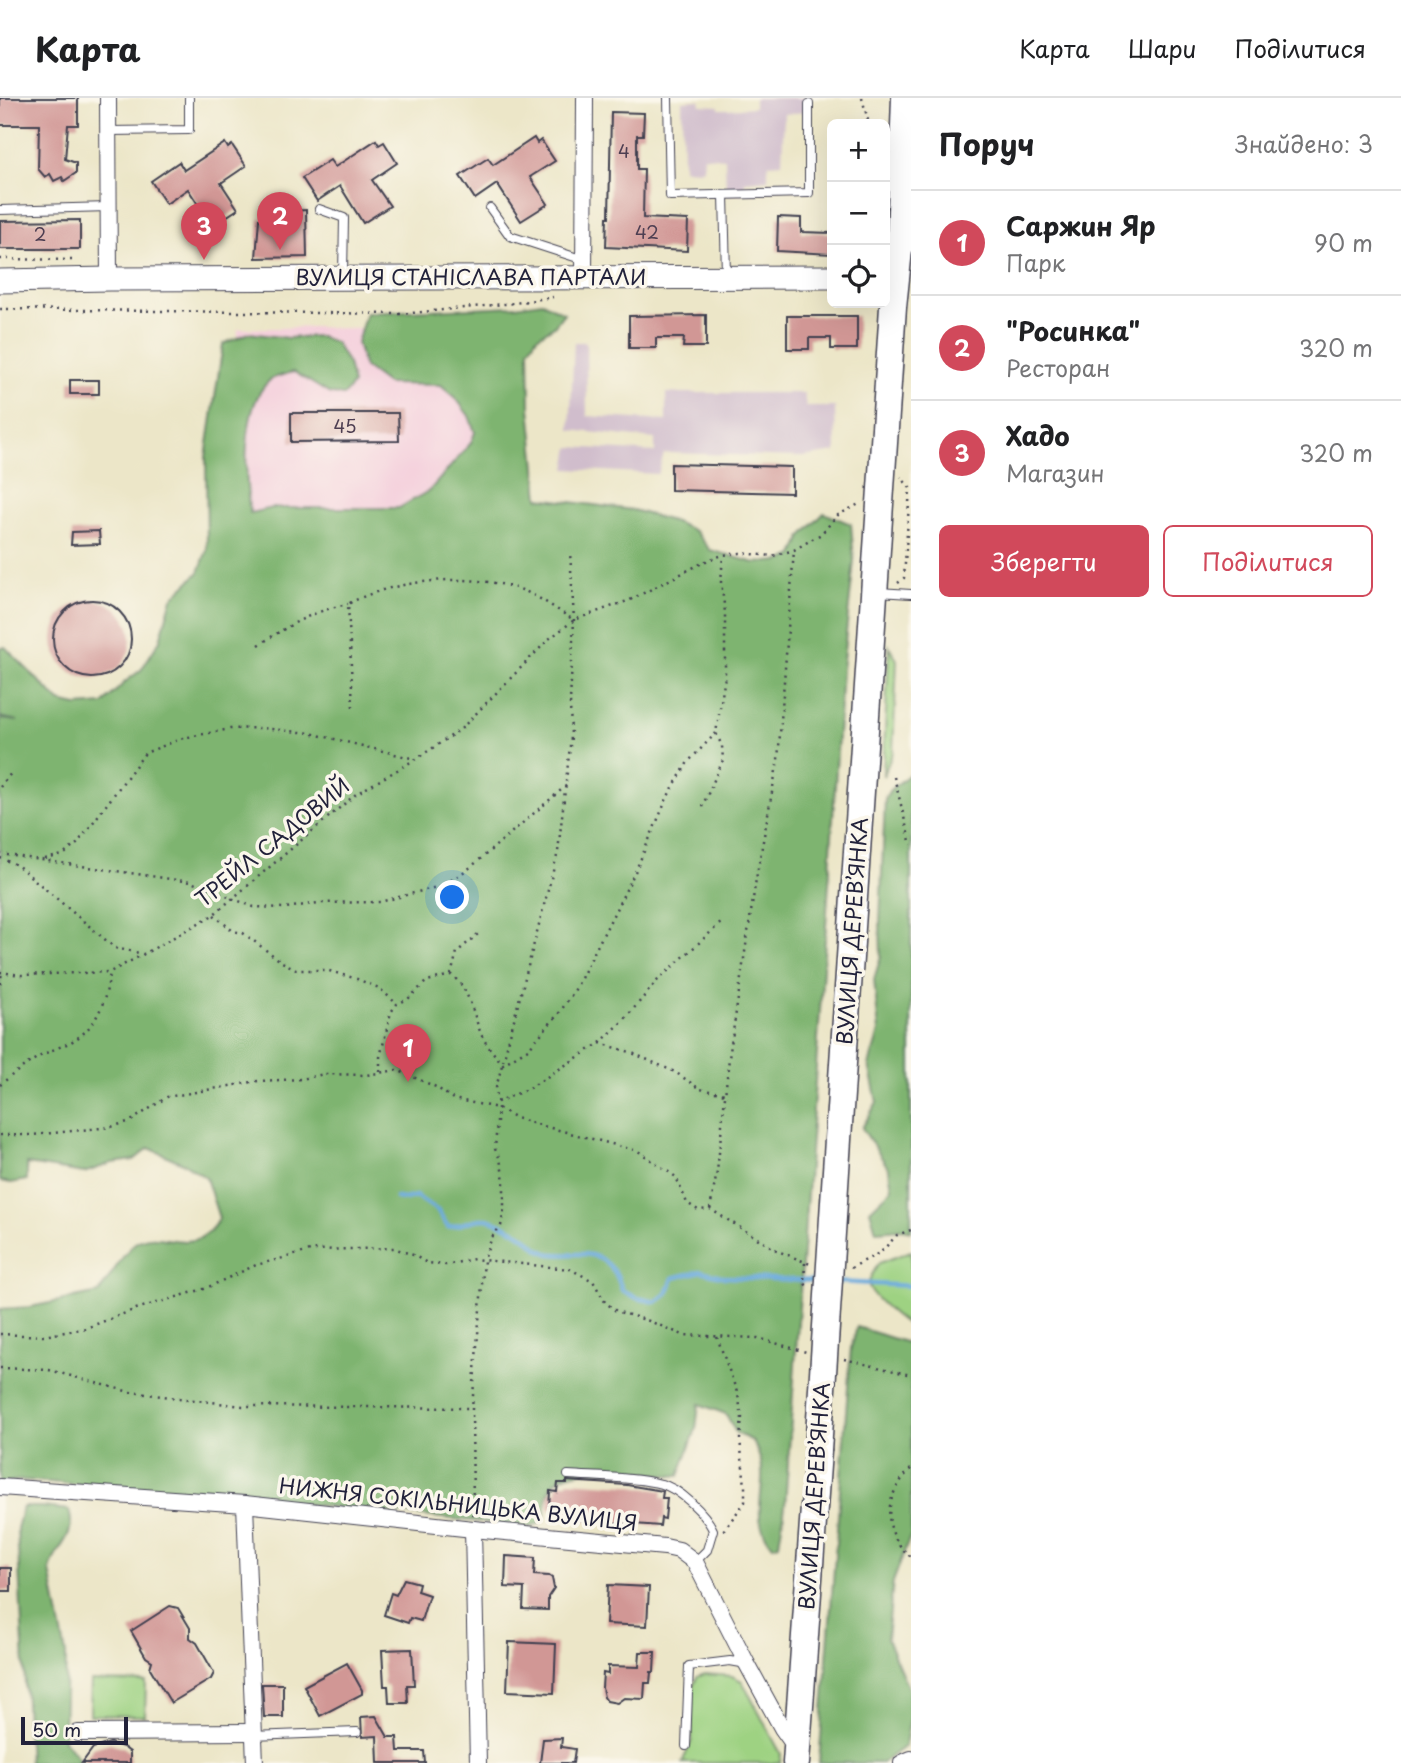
<!DOCTYPE html>
<html lang="uk">
<meta charset="utf-8">
<style>
body{margin:0;font-family:"Playpen Sans",sans-serif;background:#f6f6f6;color:#202124}
.controls{position:absolute;right:21px;top:21px;display:grid;overflow:hidden;border-radius:10px;box-shadow:0 7px 28px #0002}
.controls button{width:63px;height:63px;display:grid;place-items:center;padding:0;border:0;border-bottom:2px solid #e0e0e0;background:#fff;color:#202124;font:35px sans-serif}
.scale{position:absolute;left:21px;bottom:18px;width:107px;box-sizing:border-box;padding-left:7px;border:4px solid #22223b;border-top:0;font-size:19px;line-height:24px;white-space:nowrap;color:#22223b;-webkit-text-stroke:5px #fbf7ec;paint-order:stroke}
.you{position:absolute;left:453px;top:800px;width:24px;height:24px;margin:-18px;border:5px solid #fff;border-radius:50%;background:#1a73e8;box-shadow:0 0 0 10px #1a73e833}
.badge{display:grid;place-items:center;width:46px;height:46px;border-radius:50%;background:#d1495b;color:#fff;font-size:23px;font-weight:700}
.pin{position:absolute;translate:-50% -58px;filter:drop-shadow(0 2px 4px #0008)}
.pin::after{content:'';position:absolute;top:37px;width:24px;height:21px;background:inherit;clip-path:polygon(0 0,100% 0,50% 100%)}
.list{margin:0;padding:0;list-style:none}
h2{display:flex;justify-content:space-between;align-items:center;height:91px;margin:0;padding:0 28px;font-size:30px}
h2 small{font-size:23px;font-weight:400;color:#757577}
.list li{display:grid;grid-template-columns:46px 1fr auto;gap:21px;align-items:center;box-sizing:border-box;height:105px;padding:0 28px;border-top:2px solid #e0e0e0}
.list b{display:block;font-size:26px;white-space:nowrap}
.list p{margin:0;font-size:23px;white-space:nowrap;color:#757577}
.list em{font-size:23px;font-style:normal;color:#757577}
.actions{display:flex;gap:14px;padding:21px 28px}
.actions a{flex:1;padding:16px 0;border:2px solid #d1495b;border-radius:10px;text-align:center;font-size:24px;color:#d1495b}
.actions .main{background:#d1495b;color:#fff}
.icon{flex:none;width:38px;height:38px;fill:none;stroke:currentColor;stroke-width:2;stroke-linecap:round;stroke-linejoin:round}
.map{position:relative;flex:none;width:911px;height:1665px;overflow:hidden}
header{display:flex;align-items:center;gap:42px;box-sizing:border-box;height:98px;padding:0 35px;background:#fff;border-bottom:2px solid #e0e0e0}
header strong{font-size:33px}
nav{display:flex;gap:38px;margin-inline-start:auto;font-size:24px}
main{display:flex}
aside{flex:1;background:#fff}
.map>svg:first-child{display:block}
.built{fill:#f4cfdc}
.industrial{fill:#d0bdcc}
.green{fill:#9ed282;stroke:#607a5e;stroke-width:2}
.forest{fill:#7eb470;stroke:#506b56;stroke-width:2}
.lines{fill:none;stroke-linecap:round;stroke-linejoin:round}
.stream{stroke:#68a9db;stroke-width:4.5}
.building{fill:#d19795}
.lane-casing{stroke:#403f50;stroke-width:10}
.street-casing{stroke:#403f50;stroke-width:18}
.secondary-casing{stroke:#403f50;stroke-width:25}
.primary-casing{stroke:#403f50;stroke-width:29}
.path{stroke:#403f50;stroke-width:2.5;stroke-dasharray:2 5;stroke-linecap:butt}
.lane{stroke:#fff;stroke-width:8}
.street{stroke:#fff;stroke-width:16}
.secondary{stroke:#fff;stroke-width:23}
.primary{stroke:#fff;stroke-width:26}
.primary-bridge-casing{stroke:#403f50;stroke-width:29;stroke-linecap:butt}
.primary-bridge{stroke:#fff;stroke-width:26}
.labels{text-anchor:middle;stroke-width:7;stroke-linejoin:round;paint-order:stroke}
.number-label{font-size:18px;fill:#4e3f52}
.street-label{font-size:21px;fill:#22223b;stroke:#fbf7ec}
</style>
<header>
<strong>Карта</strong>
<nav><a>Карта</a><a>Шари</a><a>Поділитися</a></nav>
</header>
<main>
<div class="map">
<svg width="911" height="1665" viewBox="0 0 911 1665">
<rect width="100%" height="100%" fill="#fbf7ec"/>
<filter id="ink" filterUnits="userSpaceOnUse"><feTurbulence type="fractalNoise" baseFrequency=".0143" numOctaves="2"/><feDisplacementMap in="SourceGraphic" scale="14" xChannelSelector="R" yChannelSelector="G"/><feConvolveMatrix kernelMatrix="1 2 1 2 8 2 1 2 1" color-interpolation-filters="sRGB"/></filter>
<filter id="wash" filterUnits="userSpaceOnUse"><feTurbulence type="fractalNoise" baseFrequency=".00686" numOctaves="4" result="noise"/><feDisplacementMap in="SourceGraphic" scale="28" xChannelSelector="R" yChannelSelector="G"/><feGaussianBlur stdDeviation="1.57" result="paint"/><feColorMatrix in="noise" values="0 0 0 0 0 0 0 0 0 0 0 0 0 0 0 0 0 1.4 0 .05"/><feComposite in="paint" operator="in"/></filter>
<g filter="url(#wash)">
<rect width="100%" height="100%" fill="#ece6c8"/>
<path class="built" d="M314,229L494,236L522,415L231,436L238,231Z"/>
<g class="industrial">
<path d="M754,0H803L804,14L784,16L782,65L768,66V81L745,83L744,96L726,97L725,60L704,58L703,72L683,71L682,3L700,2L701,7L719,8V11H729L754,9Z"/>
<path d="M586,244L587,318L666,323V295H804L806,309H835L836,354L802,359L671,355L664,356L658,376L566,371L570,349L655,354V341L570,332L574,244Z"/>
</g>
<g class="green">
<path d="M889,548L897,562L893,654L883,678Z"/>
<path d="M911,1153V1229C901,1223 874,1201 870,1191C866,1183 875,1172 879,1165Z"/>
<path d="M705,1576L732,1578L742,1583L781,1656L780,1665H682L692,1642V1591L697,1579Z"/>
<path d="M91,1583L146,1584L145,1618L90,1617Z"/>
</g>
<g class="forest">
<path d="M542,204L564,215L554,228L537,239L529,251L530,309L539,400L633,412L675,424L695,433L710,452L755,465L780,463L794,457L802,438L824,415L851,426L854,463L842,571L830,771L785,1408L779,1446L773,1448C748,1419 767,1396 761,1364C759,1357 756,1349 753,1343L736,1335L726,1316L699,1306L696,1331L679,1378C650,1376 573,1363 554,1385C546,1394 546,1412 544,1423L531,1429L215,1397L22,1382L0,1385V1211L30,1209L99,1195C107,1184 126,1151 135,1145C163,1127 194,1165 219,1120L206,1080L185,1066L149,1050L134,1062L112,1065L84,1075L27,1066V1082L11,1085L0,1083V621L18,623L0,619V551L5,549L60,604L77,608L103,606L125,584L141,572L160,542L172,500L199,474L207,452L206,359L223,246L249,235L288,240L319,238L335,244L348,266L353,286L344,297L330,296L294,274C286,276 275,278 269,283C241,308 245,381 250,415L272,410H399L430,392L471,345L475,334L469,318L455,299L441,287L387,286L364,269L357,245L366,215L515,208Z"/>
<path d="M911,675V1133L903,1131L876,1133L870,1112L892,1091L889,1071L862,1030L877,1004L869,967L879,934L874,881L881,858L880,824L885,700L890,692Z"/>
<path d="M857,1229L911,1246V1436L893,1484L887,1541L909,1592L910,1620L905,1648L882,1665H819L851,1250Z"/>
<path d="M23,1409H42L69,1412C78,1440 54,1449 50,1473L66,1556L64,1642L78,1660L79,1665H29L17,1430Z"/>
</g>
<g class="lines">
<g class="stream">
<path d="M396,1100L405,1101L416,1098L438,1113L448,1129C462,1128 471,1120 485,1121C492,1121 514,1131 520,1136C529,1141 536,1151 547,1155C565,1160 584,1151 601,1161C614,1169 618,1179 622,1192L637,1200L656,1204L667,1196L673,1180L701,1173L725,1179L819,1183"/>
<path d="M838,1184L911,1188"/>
</g>
</g>
<g id="blocks">
<g class="building">
<path d="M0,0H78V27H68L65,61L76,65V75L64,83L62,79L54,83L50,76L45,79L38,71L39,27H0Z"/>
<path d="M611,14L644,15L643,37H637V71H644L643,120L688,122L687,153L606,149L607,119H609Z"/>
<path d="M534,40L537,45L541,42L555,63L530,79L548,106L521,123L497,86L475,101L460,78L488,60L493,67Z"/>
<path d="M376,42L379,47L384,44L397,65L372,82L390,108L363,125L340,88L317,103L302,80L330,62L335,69Z"/>
<path d="M225,45L228,50L232,47L246,68L221,85L238,111L212,128L188,91L166,106L151,83L179,64L184,72Z"/>
<path d="M306,112L307,159L256,160L259,121L293,120V113Z"/>
<path d="M778,119L801,120V134L832,135V156L777,153Z"/>
<path d="M80,122V151H0V123Z"/>
<path d="M706,217V249H683L684,240H656V250H629V218Z"/>
<path d="M787,218H857V251H831V240H809V251H787Z"/>
<rect x="70" y="282" width="29" height="14"/>
<path d="M291,315H398L399,343L291,344Z"/>
<path d="M671,366L792,369V395L671,392Z"/>
<path d="M99,433L100,446L71,447L72,434Z"/>
<circle cx="92" cy="541" r="39"/>
<path d="M567,1383L627,1387L663,1393L662,1400H667L665,1421L661,1420L660,1428L555,1420L556,1411H549L550,1393L557,1394L558,1385H567Z"/>
<path d="M506,1458L535,1460L534,1477L549,1478L552,1480L554,1490L548,1499V1512L523,1511L524,1490L505,1489Z"/>
<rect x="0" y="1470" width="11" height="23"/>
<path d="M404,1481L419,1485L417,1493L429,1497L421,1523L410,1520L408,1525L384,1517L391,1495L396,1497Z"/>
<path d="M608,1487L649,1489L647,1528L606,1526Z"/>
<path d="M170,1508L178,1510L190,1530V1540L197,1545L214,1575L211,1581L171,1605L150,1570L152,1563L146,1559L131,1533Z"/>
<path d="M509,1544L556,1546L554,1595L507,1593Z"/>
<path d="M412,1551L414,1587H407L408,1605H389L388,1588H384L382,1552Z"/>
<path d="M640,1554H655L654,1574H651L650,1585H645L644,1601L624,1600L617,1605L607,1603L604,1599L602,1590L603,1575L608,1576V1568L639,1569Z"/>
<path d="M347,1565L362,1592V1596L320,1618L304,1588Z"/>
<path d="M262,1586H283V1619H264Z"/>
<path d="M376,1618L388,1639H397L398,1653H424L425,1665H378L377,1638L362,1639L361,1619Z"/>
<path d="M562,1640L561,1649L575,1651L573,1665H540L543,1641Z"/>
<path d="M110,1645L123,1649L130,1654V1665H82L93,1650Z"/>
</g>
</g>
</g>
<g filter="url(#ink)">
<use href="#blocks" fill-opacity="0" stroke="#403f50" stroke-width="2"/>
<g class="lines">
<g class="lane-casing">
<g id="lane">
<path d="M668,0L670,98L809,95V6"/>
<path d="M108,33L189,32V0"/>
<path d="M724,97L726,176"/>
<path d="M490,110L510,138L584,162"/>
<path d="M319,111L344,120L343,177"/>
<path d="M0,112L109,109"/>
<path d="M878,494L911,496"/>
<path d="M568,1377C595,1379 636,1379 661,1386C679,1390 706,1416 713,1432L707,1452L695,1464"/>
<path d="M252,1638L357,1634"/>
<path d="M686,1648L689,1568L730,1563L747,1566"/>
</g>
</g>
<g class="street-casing">
<g id="street">
<path d="M108,0L109,181"/>
<path d="M584,181L585,0"/>
<path d="M0,1389L245,1406L473,1431L665,1449L679,1452L695,1464L747,1566L782,1630L797,1651"/>
<path d="M245,1406L255,1665"/>
<path d="M473,1431L478,1665"/>
<path d="M78,1635L252,1634"/>
<path d="M902,1665L911,1661"/>
</g>
</g>
<g class="secondary-casing">
<path id="secondary" d="M0,183L109,181L832,179"/>
</g>
<g class="primary-casing">
<g id="primary">
<path d="M839,1026L893,209L900,142L905,0"/>
<path d="M796,1665L818,1353"/>
</g>
</g>
<g class="path">
<path d="M862,0L869,26"/>
<path d="M0,161L74,162"/>
<path d="M0,211L401,216L515,205L553,199"/>
<path d="M898,485L904,480L910,390L901,379"/>
<path d="M259,547C289,527 312,513 348,506"/>
<path d="M353,609L348,506C393,481 473,474 522,492C540,499 557,512 574,522"/>
<path d="M894,679L911,747"/>
<path d="M0,689L12,674"/>
<path d="M702,709L723,662L722,648L716,635L725,579V514L721,484L723,457"/>
<path d="M0,756L191,784L254,809L286,810L318,805L380,804L444,787L471,769L567,687"/>
<path d="M0,760L17,767L115,850L144,856"/>
<path d="M45,761L63,757L77,746L145,655L183,640L230,631L261,630L310,635L415,661"/>
<path d="M214,817L233,833L243,835L282,864L298,872H326L357,881L379,890L397,906"/>
<path d="M0,874L21,877L110,874L144,856L213,817L356,696L416,661L460,632L549,541L574,522L630,502L708,462L723,457L740,455L773,458L794,452L821,436L838,417L859,406"/>
<path d="M451,877L457,854L478,836"/>
<path d="M0,886L2,874"/>
<path d="M600,945L630,954L675,974L700,991L725,996"/>
<path d="M380,974V959L391,914L397,906L408,901L427,883L451,877C470,890 473,918 482,938C487,948 495,957 503,966L528,951L560,914L576,890L635,774L668,698L688,664L716,635"/>
<path d="M0,987C14,975 29,964 46,955C54,951 63,948 71,944C98,929 106,902 110,874"/>
<path d="M497,1004L528,991L600,945L624,922L658,882L723,823"/>
<path d="M0,1037H33L111,1029L131,1023L167,999L258,983L302,981L324,976L366,977L397,972L436,989L453,1001L498,1010L516,1020L532,1025L638,1053L676,1079L687,1105L698,1112L710,1111L778,1153L810,1166"/>
<path d="M710,1111L717,1074L729,960L756,781L778,662L794,452"/>
<path d="M805,1165L804,1183L807,1189"/>
<path d="M851,1170L881,1154L897,1137L911,1132"/>
<path d="M0,1236L44,1238L86,1230L136,1211L204,1191L256,1167L314,1152L394,1150L413,1157L427,1165L446,1167L474,1161L570,1171L593,1183L605,1204L616,1213L649,1223L683,1237L758,1240L806,1254"/>
<path d="M717,1239L738,1297L742,1319L740,1341L745,1388V1404L723,1433"/>
<path d="M844,1261L911,1277"/>
<path d="M0,1270L49,1272L130,1294L243,1308L472,1310"/>
<path d="M911,1371C883,1398 881,1434 911,1459"/>
<path d="M473,1417L472,1310L484,1162L492,1139L501,1128L504,1112V1082L500,1061L495,1051L498,1010L496,990L558,754L571,639L570,603L574,522L570,454"/>
</g>
<use href="#lane" class="lane"/>
<use href="#street" class="street"/>
<use href="#secondary" class="secondary"/>
<use href="#primary" class="primary"/>
<g class="primary-bridge-casing">
<path id="primary-bridge" d="M818,1353L839,1026"/>
</g>
<use href="#primary-bridge" class="primary-bridge"/>
</g>
</g>
<g class="labels">
<g class="number-label">
<text x="624" y="60">4</text>
<text x="647" y="141">42</text>
<text x="40" y="143">2</text>
<text x="345" y="335">45</text>
</g>
<g class="street-label">
<text x="471" y="187">ВУЛИЦЯ СТАНІСЛАВА ПАРТАЛИ</text>
<text transform="translate(273 745) rotate(-39)" y="7">ТРЕЙЛ САДОВИЙ</text>
<text transform="translate(853 833) rotate(-86)" y="7">ВУЛИЦЯ ДЕРЕВ’ЯНКА</text>
<text transform="translate(815 1398) rotate(-86)" y="7">ВУЛИЦЯ ДЕРЕВ’ЯНКА</text>
<text transform="translate(458 1407) rotate(6)" y="7">НИЖНЯ СОКІЛЬНИЦЬКА ВУЛИЦЯ</text>
</g>
</g>
</svg>
<div class="controls">
<button>+</button>
<button>−</button>
<button><svg class="icon" aria-label="locate" viewBox="0 0 24 24"><circle cx="12" cy="12" r="6"/><path d="M12 2v4M12 18v4M2 12h4M18 12h4"/></svg></button>
</div>
<div class="scale">50 m</div>
<div class="you"></div>
<div class="pin badge" style="left:408px;top:984px">1</div>
<div class="pin badge" style="left:280px;top:152px">2</div>
<div class="pin badge" style="left:204px;top:162px">3</div>
</div>
<aside>
<h2>Поруч<small>Знайдено: 3</small></h2>
<ul class="list">
<li><span class="badge">1</span><div><b>Саржин Яр</b><p>Парк</p></div><em>90 m</em></li>
<li><span class="badge">2</span><div><b>&quot;Росинка&quot;</b><p>Ресторан</p></div><em>320 m</em></li>
<li><span class="badge">3</span><div><b>Хадо</b><p>Магазин</p></div><em>320 m</em></li>
</ul>
<div class="actions"><a class="main">Зберегти</a><a>Поділитися</a></div>
</aside>
</main>
